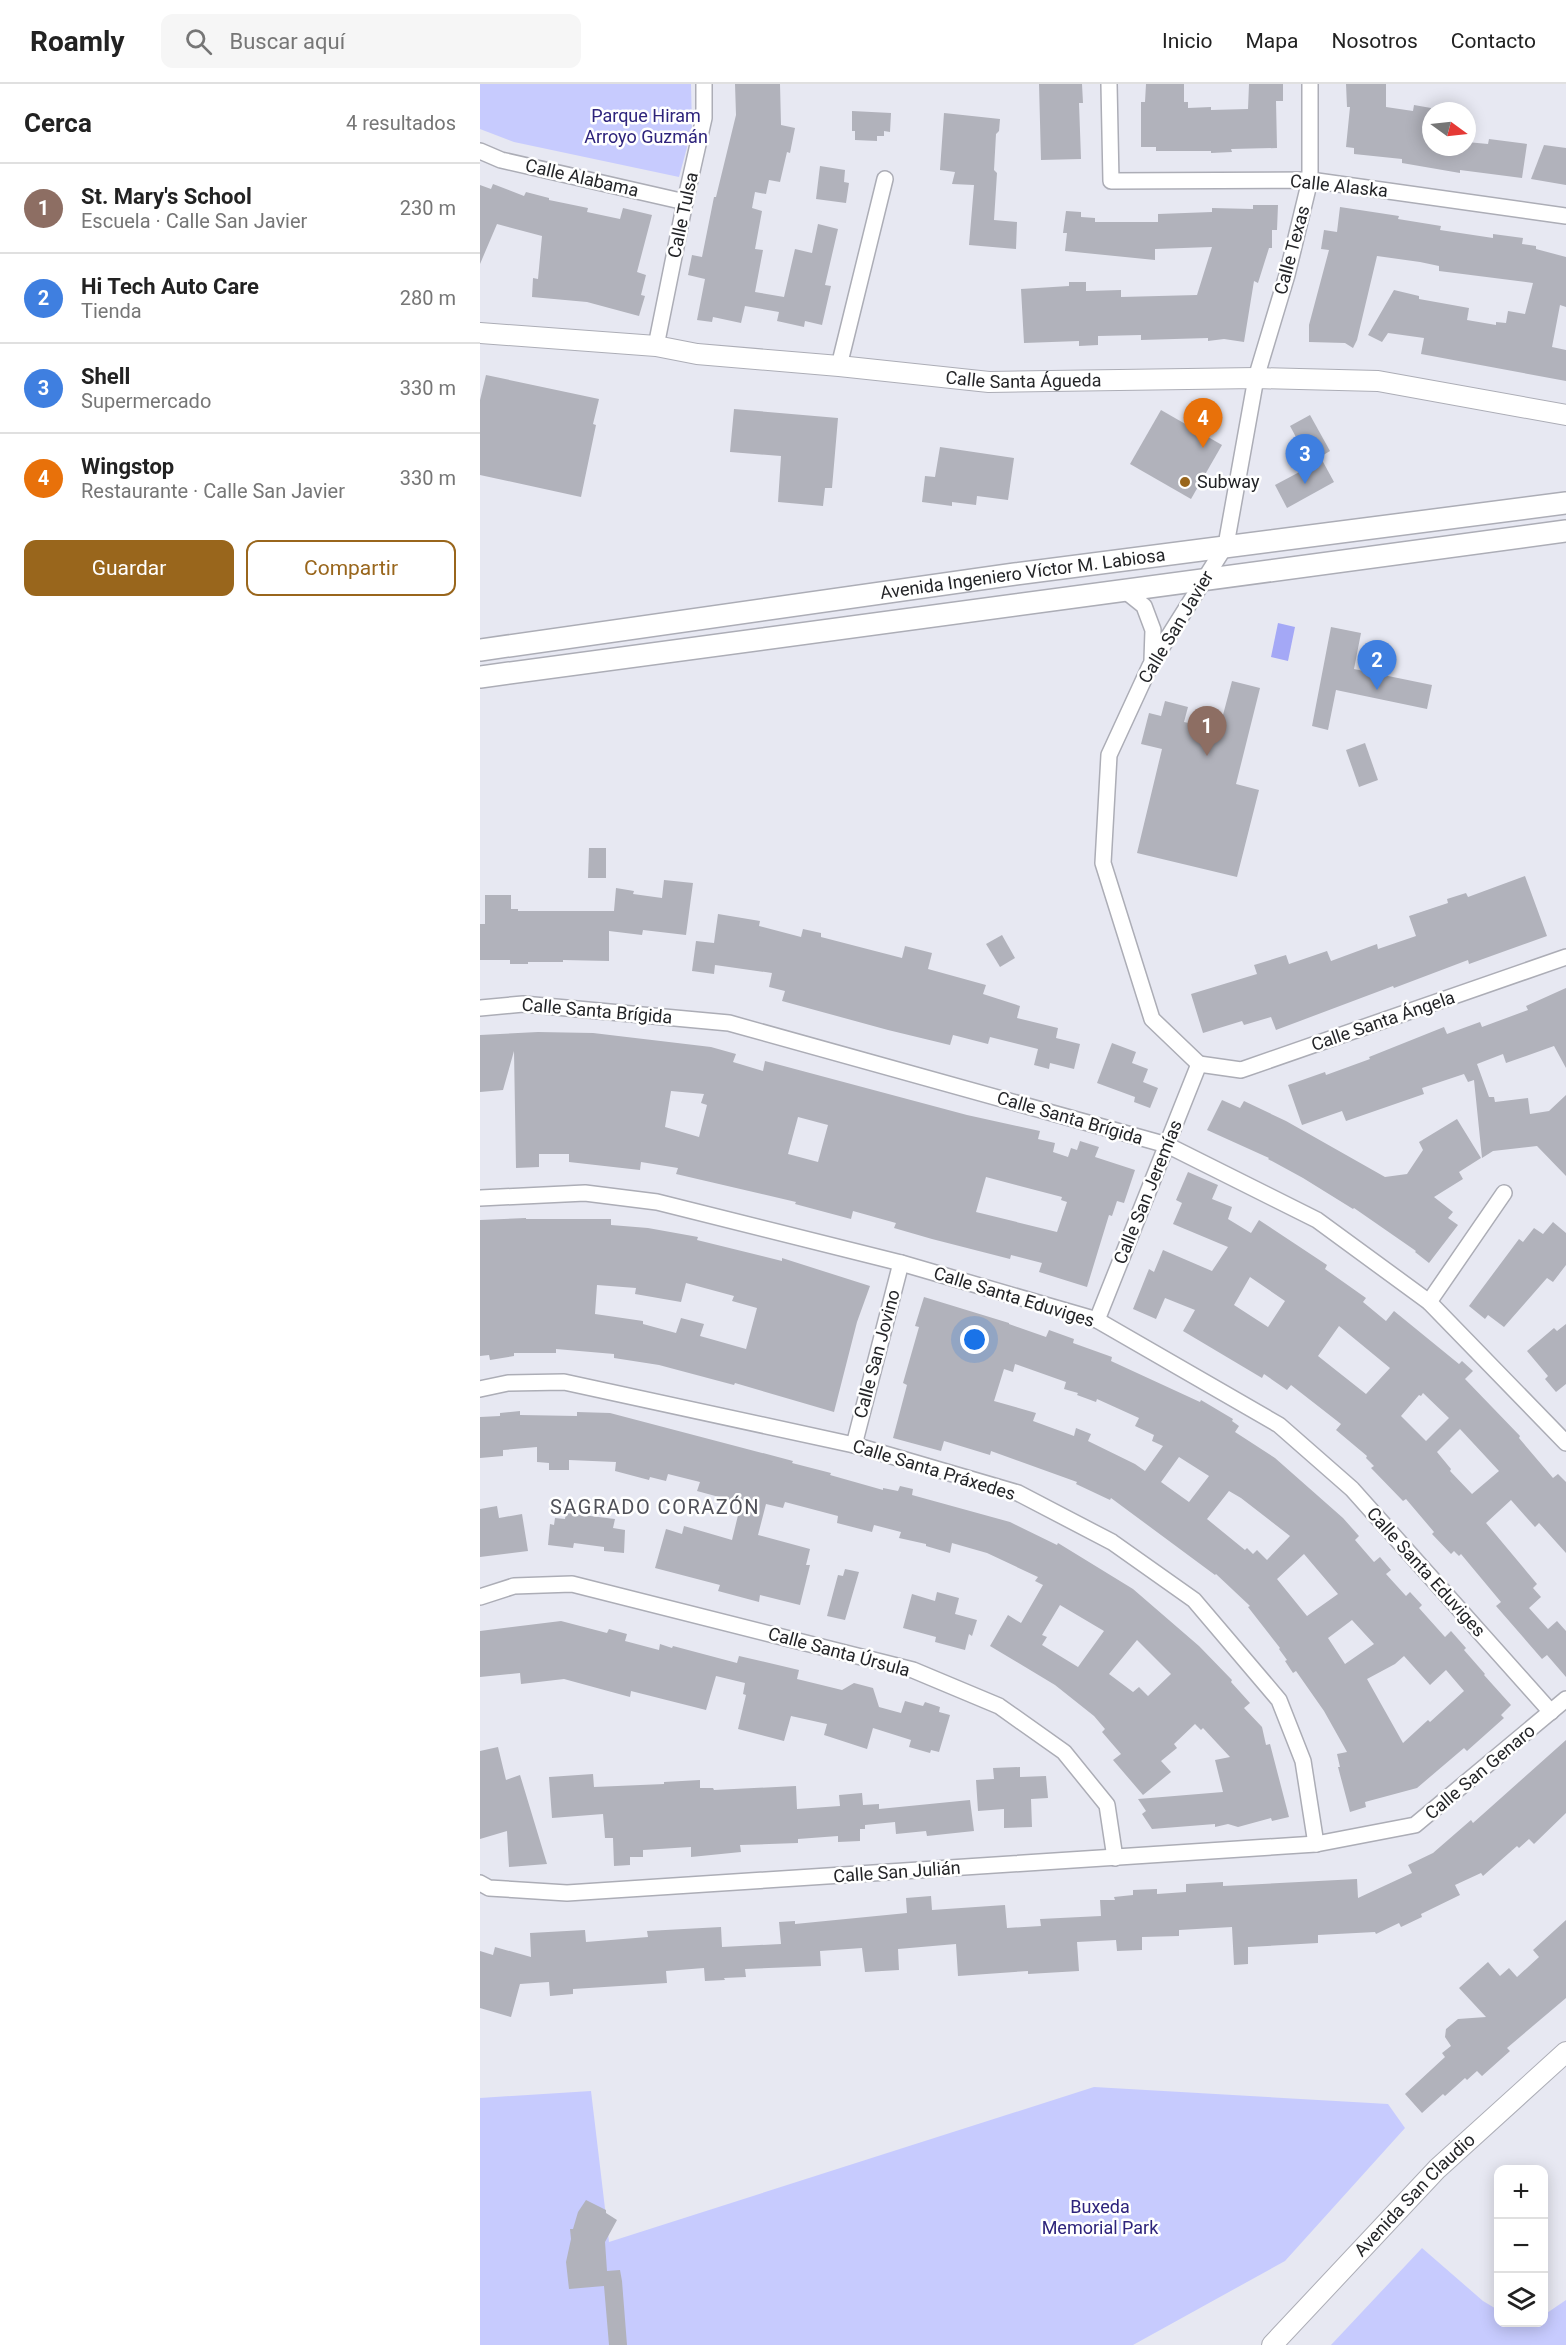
<!DOCTYPE html>
<html lang="es">
<meta charset="utf-8">
<style>
body{margin:0;font-family:Roboto,sans-serif;background:#f6f6f6;color:#222}
.controls{position:absolute;right:18px;bottom:18px;display:grid;overflow:hidden;border-radius:12px;box-shadow:0 3px 15px #0003}
.controls button{width:54px;height:54px;display:grid;place-items:center;padding:0;border:0;border-bottom:2px solid #e0e0e0;background:#fff;color:#222;font:30px sans-serif}
.compass{position:absolute;left:942px;top:18px;width:54px;height:54px;border-radius:50%;background:#fff;box-shadow:0 3px 15px #0003;rotate:105deg}
.you{position:absolute;left:495px;top:1256px;width:21px;height:21px;margin:-15px;border:4px solid #fff;border-radius:50%;background:#1a73e8;box-shadow:0 0 0 9px #1a73e833}
.badge{display:grid;place-items:center;width:39px;height:39px;border-radius:50%;background:#99661c;color:#fff;font-size:20px;font-weight:700}
.pin{position:absolute;translate:-50% -50px;filter:drop-shadow(0 2px 3px #0008)}
.pin::after{content:'';position:absolute;top:32px;width:21px;height:18px;background:inherit;clip-path:polygon(0 0,100% 0,50% 100%)}
.list{margin:0;padding:0;list-style:none}
h2{display:flex;justify-content:space-between;align-items:center;height:78px;margin:0;padding:0 24px;font-size:26px}
h2 small{font-size:20px;font-weight:400;color:#767676}
.list li{display:grid;grid-template-columns:39px 1fr auto;gap:18px;align-items:center;box-sizing:border-box;height:90px;padding:0 24px;border-top:2px solid #e0e0e0}
.list b{display:block;font-size:22px;white-space:nowrap}
.list p{margin:0;font-size:20px;white-space:nowrap;color:#767676}
.list em{font-size:20px;font-style:normal;color:#767676}
.actions{display:flex;gap:12px;padding:18px 24px}
.actions a{flex:1;padding:14px 0;border:2px solid #99661c;border-radius:12px;text-align:center;font-size:21px;color:#99661c}
.actions .main{background:#99661c;color:#fff}
.icon{flex:none;width:33px;height:33px;fill:none;stroke:currentColor;stroke-width:2;stroke-linecap:round;stroke-linejoin:round}
.map{position:relative;flex:none;width:1086px;height:2261px;overflow:hidden}
header{display:flex;align-items:center;gap:36px;box-sizing:border-box;height:84px;padding:0 30px;background:#fff;border-bottom:2px solid #e0e0e0}
header strong{font-size:28px}
nav{display:flex;gap:33px;margin-inline-start:auto;font-size:21px}
.search{width:420px;height:54px;background:#f6f6f6;display:flex;align-items:center;gap:15px;box-sizing:border-box;padding:0 21px;border-radius:12px;color:#767676;font-size:22px}
main{display:flex}
aside{flex:1;background:#fff}
.map>svg:first-child{display:block}
.green{fill:#c7cbfe}
.water{fill:#a4a8f6}
.building{fill:#b1b2bb;fill-rule:evenodd}
.lines{fill:none;stroke-linecap:round;stroke-linejoin:round}
.minor-casing{stroke:#acadb6;stroke-width:18}
.tertiary-casing{stroke:#acadb6;stroke-width:22}
.secondary-casing{stroke:#acadb6;stroke-width:24}
.minor{stroke:#fff;stroke-width:15}
.tertiary{stroke:#fff;stroke-width:20}
.secondary{stroke:#fff;stroke-width:21}
.poi-dot{fill:#99661c;stroke:#fff;stroke-width:2}
.labels{text-anchor:middle;stroke-width:5;stroke-linejoin:round;paint-order:stroke}
.park-label{font-size:18px;fill:#2e247c;stroke:#fff}
.street-label{font-size:18px;fill:#242528;stroke:#fff}
.poi-label{font-size:18px;fill:#242528;stroke:#fff;text-anchor:start}
.neighbourhood-label{font-size:20px;letter-spacing:1.5px;fill:#505159;stroke:#fff}
</style>
<header>
<strong>Roamly</strong>
<div class="search"><svg class="icon" aria-label="search" viewBox="0 0 24 24"><circle cx="10" cy="10" r="6"/><path d="M15 15l6 6"/></svg>Buscar aquí</div>
<nav><a>Inicio</a><a>Mapa</a><a>Nosotros</a><a>Contacto</a></nav>
</header>
<main>
<aside>
<h2>Cerca<small>4 resultados</small></h2>
<ul class="list">
<li><span class="badge" style="background:#8d6e63">1</span><div><b>St. Mary's School</b><p>Escuela · Calle San Javier</p></div><em>230 m</em></li>
<li><span class="badge" style="background:#3f7fe0">2</span><div><b>Hi Tech Auto Care</b><p>Tienda</p></div><em>280 m</em></li>
<li><span class="badge" style="background:#3f7fe0">3</span><div><b>Shell</b><p>Supermercado</p></div><em>330 m</em></li>
<li><span class="badge" style="background:#e8710a">4</span><div><b>Wingstop</b><p>Restaurante · Calle San Javier</p></div><em>330 m</em></li>
</ul>
<div class="actions"><a class="main">Guardar</a><a>Compartir</a></div>
</aside>
<div class="map">
<svg width="1086" height="2261" viewBox="0 0 1086 2261">
<rect width="100%" height="100%" fill="#e7e8f2"/>
<g class="green">
<path d="M0,0H211L212,45L199,93L34,58L0,45Z"/>
<path d="M614,2003L908,2020L925,2044L805,2177L653,2261H0V2014L111,2007L129,2158Z"/>
<path d="M942,2164L1003,2217L1018,2226V2238L1041,2239L1047,2242L1052,2239L1064,2238V2231L1086,2216V2261H851Z"/>
</g>
<path class="water" d="M798,539L815,543L808,577L791,573Z"/>
<g class="building">
<path d="M255,0H300L301,41L315,44L310,69L307,68L300,98L289,96L286,110L275,108L272,124L282,127L275,165L283,166L275,208L304,213L315,165L332,169L338,140L358,145L345,201L351,202L342,241L325,237L324,243L297,237L299,228L265,222L261,239L233,233L232,238L217,236L225,195L208,191L212,171L222,173L234,113H236L256,31Z"/>
<path d="M559,0H602L603,19H599L601,75L561,76Z"/>
<path d="M666,0H704V18H708V24L731,23V26L768,25L769,0H803V17H796L797,64L751,65L752,68L731,69V67H676V63H661V18H665Z"/>
<path d="M866,0H906V23L933,27L934,21L951,24V63H987V58L1008,60L1009,55L1047,60L1042,94L980,86V89L922,79V75L874,70V64L866,63L870,23H867Z"/>
<path d="M372,27L411,29L410,48L404,47V52H397V57L375,56V47H372Z"/>
<path d="M464,29L520,35L519,47L516,50L514,86L517,89L514,136L537,138L536,165L489,161L494,101L472,100L475,88L460,86Z"/>
<path d="M1064,61L1086,64V101L1051,95Z"/>
<path d="M340,82L365,86L364,98L369,99L366,119L336,115Z"/>
<path d="M13,100L44,112L46,108L69,114V116L108,124L107,128L140,135L143,124L172,131L157,188L166,191L161,211L165,212L159,232L107,218L52,213L53,194L58,195L62,152L17,140L0,180V101L11,105Z"/>
<path d="M773,121H798L797,146H792V164H789L778,199L774,197L764,258L744,255L728,257V254L661,256V251L618,252V261L599,262V257L544,259L541,205L589,202V198H606V207L641,206V213L717,211L732,163L675,165V176L585,167L587,149H583L586,127L601,128V133L615,134V138H678V130L732,128V124L773,125Z"/>
<path d="M860,123L919,132L918,135L961,142L960,146L1013,154V150L1043,154L1042,160L1056,162V165L1086,173V223L1080,221L1072,263L1086,266V297L941,270L944,254L908,249L902,258L888,251L914,206L939,212V215L989,224L987,236L1016,241V238L1026,239L1028,227L1045,230L1053,199L959,187V182L940,178L897,172L877,256L873,264L865,259L829,258V241L849,166L841,165L844,146L857,148Z"/>
<path d="M6,291L119,315L113,340L116,341L101,413L0,391V316Z"/>
<path d="M254,325L358,334L352,404H345L343,422L298,418L301,372L250,368Z"/>
<path d="M681,326L742,361L711,415L650,380Z"/>
<path d="M830,331L850,367L830,379L810,342Z"/>
<path d="M460,363L534,374L528,416L497,412L496,421L472,418V422L442,418L445,392L455,393Z"/>
<path d="M842,376L854,398L807,424L795,401Z"/>
<path d="M851,543L881,549L874,585L952,601L947,625L856,606L848,646L832,642Z"/>
<path d="M752,597L780,604L756,700L779,706L757,793L657,769L682,665L661,660L669,629L681,632L685,617L708,623L704,638L739,646Z"/>
<path d="M885,659L898,696L879,703L866,666Z"/>
<path d="M109,764H126V794H108Z"/>
<path d="M1045,792L1067,852L989,880L988,876L914,904L913,902L796,946L791,933L764,941L762,937L723,949L711,910L777,890L774,881L806,871L809,880L847,867L851,877L897,860L898,865L936,852L929,832L968,819L967,815L986,809L988,813Z"/>
<path d="M184,796L213,799L206,851L163,846L162,851L129,847V877L83,876V878H48V880H30V876H0V840H5V811H31V825H38V827H134L136,804L154,807L153,810L182,814Z"/>
<path d="M238,830L280,837L279,842L321,853L323,845L341,849V853L422,874L425,862L452,869L448,885L506,901L503,910L540,922L537,934L578,944L576,954L600,960L594,985L570,979L569,985L554,981L558,965L510,953L508,960L473,951L470,961L408,946L302,917L305,907L289,903L292,889L235,881L234,890L212,887L216,857L234,859Z"/>
<path d="M522,851L535,874L520,883L506,860Z"/>
<path d="M1086,904V984L1074,962L1026,979L1023,970L997,980L1009,1013H1014L1015,1018L1048,1014L1050,1030L1069,1027L1086,1011V1092L1057,1062L1013,1067L1002,1074L994,996L988,998L984,990L942,1004L944,1010L866,1037L862,1027L822,1041L808,1001L845,988L846,991L890,975L889,973L964,943L967,950L1000,938L1002,943L1048,926L1046,922Z"/>
<path d="M58,948L113,949L231,963L256,970L253,978L283,987L285,977L487,1031L560,1047L558,1055L575,1059L573,1068L588,1073L591,1064L597,1066L600,1057L619,1063L615,1073L655,1086L644,1119L637,1117L632,1132L629,1131L607,1203L559,1188L562,1179L531,1171L530,1175L452,1155L414,1144L416,1139L373,1127L371,1135L315,1120L316,1118L196,1090L198,1084L161,1078L160,1086L89,1078V1070H59V1083L36,1084L34,967L23,1006L0,1008V951ZM191,1007L224,1010L221,1019L227,1021L219,1053L185,1043ZM318,1033L348,1041L338,1078L308,1070ZM506,1093L582,1113L581,1116L587,1118L577,1148L496,1128Z"/>
<path d="M632,959L656,968L652,979L668,985L663,998L678,1004L670,1024L654,1018L655,1013L617,999Z"/>
<path d="M742,1016L760,1024L764,1017L806,1037L905,1093L927,1090L943,1066L939,1058L977,1035L1001,1074L979,1088L983,1095L954,1113L973,1128L968,1134L978,1141L949,1179L935,1168L936,1167L874,1124L873,1125L823,1094L788,1075L789,1074L727,1046Z"/>
<path d="M708,1088L738,1101L732,1115L752,1123L748,1135L771,1149L779,1136L847,1181L845,1185L886,1214L883,1218L906,1237L914,1227L979,1280L982,1277L993,1287L985,1295L1040,1352L1039,1354L1073,1394L1078,1390L1086,1398V1469L1059,1439L1055,1443L1031,1416L1006,1439L1057,1500L1053,1504L1061,1513L1049,1524L1068,1545L1077,1537L1086,1547V1593L1067,1571L1062,1575L1043,1553L1016,1522L1021,1518L981,1470L979,1472L974,1467L971,1470L952,1450L954,1448L926,1415L923,1417L891,1384L894,1382L886,1374L887,1372L856,1346L861,1340L811,1301L807,1306L784,1290L782,1294L703,1247L715,1226L685,1214L676,1235L653,1225L669,1185L674,1188L683,1166L732,1187L748,1163L693,1140L702,1119L696,1116ZM770,1193L805,1217L788,1243L754,1221ZM859,1242L910,1284L886,1310L838,1272ZM943,1309L969,1334L946,1357L921,1332L939,1311L941,1312ZM980,1345L1019,1387L992,1410L970,1387L971,1385L957,1368Z"/>
<path d="M46,1134V1135H131V1141L168,1144L218,1153L217,1156L302,1177V1174L390,1202L377,1238L354,1328L255,1299L254,1301L179,1281L134,1274V1270L76,1265V1269H34V1272L10,1276L9,1271L0,1272V1136ZM206,1199L254,1212L252,1217L277,1224L266,1265L220,1252L224,1240L201,1234L196,1249L163,1240V1237L115,1230L117,1201L156,1204L155,1210L201,1218Z"/>
<path d="M1073,1138L1086,1149V1181L1073,1198L1067,1194L1024,1243L1008,1231L1005,1235L989,1222L1039,1155L1043,1158L1054,1144L1063,1150Z"/>
<path d="M444,1213L529,1239V1240L566,1253L569,1246L594,1255L593,1259L632,1273L631,1277L720,1318L721,1316L753,1335L752,1337L759,1342L755,1348L795,1374L863,1434L879,1452L875,1456L894,1478L900,1473L911,1486L906,1490L926,1512L930,1508L942,1521L939,1524L965,1553L971,1547L986,1564L984,1566L1005,1590L1004,1591L1031,1621L1021,1631L1024,1634L987,1667L984,1664L937,1704L885,1718L886,1723L870,1728L858,1683H860L857,1670L867,1668L844,1627L816,1587L813,1589L805,1577L807,1576L799,1565L800,1564L768,1523L770,1522L736,1490L735,1491L631,1414L630,1416L596,1400L597,1398L511,1367L510,1371L464,1357L461,1367L413,1354L427,1301L423,1299L439,1243L435,1242ZM535,1280L586,1298L584,1305L598,1309L597,1311L616,1318L617,1315L659,1334L655,1342L674,1351L672,1357L683,1362L665,1387L655,1380L608,1357L611,1350L596,1344L594,1352L553,1337L556,1329L514,1317L524,1285L533,1288ZM699,1373L729,1392L709,1418L681,1398ZM749,1407L761,1414L810,1452L787,1476L777,1466L773,1470L767,1464L765,1466L727,1435ZM824,1470L858,1510L827,1532L797,1495ZM872,1536L894,1560L865,1580L848,1554ZM924,1572L950,1601L966,1586L984,1607L950,1638L948,1636L923,1659L887,1595L915,1580Z"/>
<path d="M1086,1240V1300L1076,1308L1065,1295L1068,1292L1047,1267L1074,1244L1077,1247Z"/>
<path d="M40,1327V1331L97,1332V1328L130,1329L313,1377L312,1379L351,1389L350,1391L403,1406V1404L418,1407L420,1402L433,1405L432,1411L530,1438L577,1461L578,1459L653,1505L719,1562L752,1596L751,1598L770,1619L764,1624L782,1643L786,1661L790,1660L809,1733L792,1737L791,1734L758,1743L748,1740L735,1743V1740L672,1745L662,1730L666,1727L658,1715L743,1708L735,1676L750,1673L723,1644L721,1646L715,1640L694,1660L697,1664L681,1677L691,1688L663,1711L633,1676L641,1670L622,1648L625,1645L614,1632L575,1601L510,1562L528,1531L541,1539L563,1501L555,1497L558,1493L507,1469L472,1459L470,1469L446,1462V1460L419,1454L421,1448L394,1441L392,1448L357,1439L358,1432L305,1418L303,1424L286,1420L278,1451L330,1465L326,1481H330L320,1521L280,1511L279,1518L238,1507L240,1501L175,1484L186,1445L202,1450L204,1442L252,1456L261,1419L217,1407L220,1398L188,1390L186,1397L170,1393L169,1396L135,1387L136,1378L89,1376V1386H69V1379L57,1378V1363L23,1366V1372L0,1374V1333L20,1332V1329ZM580,1521L624,1547L598,1583L562,1561L567,1553L562,1551ZM657,1556L691,1590L668,1612L659,1603L653,1608L629,1590Z"/>
<path d="M17,1422L19,1434L42,1430L48,1467L0,1473V1425Z"/>
<path d="M86,1429L135,1435L133,1444L145,1446L144,1469L124,1467V1463L94,1459L93,1464L68,1461L70,1440L74,1441L75,1434L85,1435Z"/>
<path d="M365,1485L379,1488L365,1536L347,1532L358,1491L363,1492Z"/>
<path d="M457,1508L479,1514L475,1530L497,1536L492,1552L489,1550L485,1566L455,1558L456,1553L423,1544L432,1510L455,1517Z"/>
<path d="M81,1537L127,1549L129,1545L147,1550L145,1557L179,1566L180,1560L192,1564L193,1562L257,1579L259,1572L319,1586L317,1595L362,1606L374,1599L393,1604L399,1623L421,1629L425,1617L443,1622L445,1618L460,1623L459,1628L470,1631L459,1668L451,1666L450,1669L429,1663L431,1656L393,1644L387,1665L344,1651L347,1640L311,1632L304,1657L258,1645L266,1611L263,1610L265,1599L236,1592L226,1626L151,1607L150,1613L84,1595L41,1600L40,1589L0,1593V1547Z"/>
<path d="M1086,1656V1729L1054,1760L1049,1755L1039,1764L1037,1762L1003,1792L1001,1789L975,1801L980,1811L941,1830L942,1833L921,1843L919,1839L896,1850L895,1848L838,1851V1859L768,1863V1880L754,1881L752,1843L699,1846V1852L662,1853V1866L637,1867L636,1856L597,1858L599,1887L548,1890V1887L478,1892L476,1860L418,1865L419,1886L385,1888L382,1864L340,1867L341,1882L265,1885L266,1893L244,1894L245,1896L225,1897L224,1884L186,1887L187,1899L93,1905V1910L70,1912L69,1898L40,1900L31,1933L0,1924V1867L13,1871L15,1863L51,1873L50,1849L105,1846L106,1858L168,1853L167,1847L241,1843L242,1863L301,1860L299,1838L315,1837V1840L427,1829L426,1814L451,1812L452,1826L525,1821L527,1844L561,1842L560,1835L621,1832L620,1816H635L634,1813L653,1811V1806L677,1805V1810L706,1808V1800L743,1798V1802L877,1795L878,1814L932,1789L928,1781L953,1769L991,1736L993,1739Z"/>
<path d="M18,1663L26,1696L40,1691L67,1780L29,1783L27,1747L0,1755V1667Z"/>
<path d="M540,1683V1693L566,1692L568,1714L551,1715L552,1743L524,1744V1725L498,1727L496,1696L514,1695L513,1684Z"/>
<path d="M113,1690L114,1703L184,1700V1698L220,1696V1704H233L234,1706L316,1702L317,1725L360,1722L359,1711L382,1709L383,1721L399,1720V1725L490,1716L494,1747L447,1752L446,1747L416,1750L415,1738L385,1741V1745H380V1757L358,1758V1752L318,1755V1759L260,1761L261,1768L211,1773V1763L163,1766V1773H150V1781L134,1782L133,1754H125L123,1730L72,1734L69,1693Z"/>
<path d="M1086,1836V1914L1027,1964L1030,1967L1002,1992L997,1987L987,1996L985,1994L965,2012L963,2010L942,2029L925,2010L965,1973L962,1969L971,1962L965,1953L966,1945L978,1935L1006,1933L979,1904L1008,1878L1020,1892L1029,1884L1037,1893L1059,1873L1053,1866Z"/>
<path d="M106,2116L126,2126V2129L137,2136L125,2158L127,2187L140,2186L142,2197L147,2261H129L124,2202L89,2205L86,2178L91,2155L90,2145H93L98,2128Z"/>
</g>
<g class="lines">
<g class="minor-casing">
<g id="minor">
<path d="M629,0L631,97L830,96L1086,132"/>
<path d="M0,67L21,76L205,118"/>
<path d="M176,262L205,118L224,34V0"/>
<path d="M359,282L405,95"/>
<path d="M644,506L664,522L673,546L672,576"/>
<path d="M0,924L43,920L249,939L687,1061L837,1136L949,1218L1086,1359"/>
<path d="M719,980L672,935L623,779L629,671L670,582L746,461L776,294L807,191L830,96V0"/>
<path d="M719,980L761,986L1086,873"/>
<path d="M0,1114L105,1109L177,1118L421,1179L617,1236L799,1341L872,1405L1071,1628"/>
<path d="M949,1218L1024,1109"/>
<path d="M617,1236L719,980"/>
<path d="M0,1305L28,1299L84,1298L374,1361L538,1409L632,1458L714,1516L799,1616L823,1677L836,1760"/>
<path d="M374,1361L421,1179"/>
<path d="M0,1513L34,1502L92,1500L433,1586L519,1622L584,1668L627,1721L635,1774"/>
<path d="M0,1799L9,1804L87,1809L836,1760L935,1741L1086,1615"/>
</g>
</g>
<g class="tertiary-casing">
<g id="tertiary">
<path id="s1" d="M0,249L176,262L217,270L359,282L509,298L776,294L898,297L1086,331"/>
<path id="s2" d="M792,2261L957,2085L1086,1968"/>
</g>
</g>
<g class="secondary-casing">
<g id="secondary">
<path id="s3" d="M0,566L535,490L1086,419"/>
<path d="M0,593L1086,447"/>
</g>
</g>
<use href="#minor" class="minor"/>
<use href="#tertiary" class="tertiary"/>
<use href="#secondary" class="secondary"/>
</g>
<circle class="poi-dot" cx="705" cy="398" r="6"/>
<g class="labels">
<g class="park-label">
<text x="166" y="38">Parque Hiram<tspan x="166" dy="21">Arroyo Guzmán</tspan></text>
<text x="620" y="2129">Buxeda<tspan x="620" dy="21">Memorial Park</tspan></text>
</g>
<g class="street-label">
<text transform="translate(102 94) rotate(13)" y="6">Calle Alabama</text>
<text transform="translate(859 102) rotate(6)" y="6">Calle Alaska</text>
<text transform="translate(203 131) rotate(-78)" y="6">Calle Tulsa</text>
<text transform="translate(812 166) rotate(-75)" y="6">Calle Texas</text>
<text dy="6" stroke="none"><textPath href="#s1" startOffset="546">Calle Santa Águeda</textPath></text>
<text dy="6" stroke="none"><textPath href="#s3" startOffset="548">Avenida Ingeniero Víctor M. Labiosa</textPath></text>
<text transform="translate(696 543) rotate(-59)" y="6">Calle San Javier</text>
<text transform="translate(117 927) rotate(5)" y="6">Calle Santa Brígida</text>
<text transform="translate(903 937) rotate(-19)" y="6">Calle Santa Ángela</text>
<text transform="translate(590 1034) rotate(16)" y="6">Calle Santa Brígida</text>
<text transform="translate(668 1108) rotate(-68)" y="6">Calle San Jeremías</text>
<text transform="translate(534 1213) rotate(17)" y="6">Calle Santa Eduviges</text>
<text transform="translate(397 1270) rotate(-75)" y="6">Calle San Jovino</text>
<text transform="translate(454 1386) rotate(17)" y="6">Calle Santa Práxedes</text>
<text transform="translate(946 1488) rotate(48)" y="6">Calle Santa Eduviges</text>
<text transform="translate(359 1568) rotate(15)" y="6">Calle Santa Úrsula</text>
<text transform="translate(1000 1688) rotate(-40)" y="6">Calle San Genaro</text>
<text transform="translate(417 1788) rotate(-4)" y="6">Calle San Julián</text>
<text dy="6" stroke="none"><textPath href="#s2" startOffset="207">Avenida San Claudio</textPath></text>
</g>
<g class="poi-label">
<text x="717" y="404">Subway</text>
</g>
<g class="neighbourhood-label">
<text x="175" y="1430">SAGRADO CORAZÓN</text>
</g>
</g>
</svg>
<div class="controls">
<button>+</button>
<button>−</button>
<button><svg class="icon" aria-label="layers" viewBox="0 0 24 24"><path d="M12 4l9 5-9 5-9-5zM3 14l9 5 9-5"/></svg></button>
</div>
<svg class="compass" viewBox="-18 -18 36 36"><path d="M0-13l5 13h-10z" fill="#e53935"/><path d="M0 13l5-13h-10z" fill="#767676"/></svg>
<div class="you"></div>
<div class="pin badge" style="left:727px;top:672px;background:#8d6e63">1</div>
<div class="pin badge" style="left:897px;top:606px;background:#3f7fe0">2</div>
<div class="pin badge" style="left:825px;top:400px;background:#3f7fe0">3</div>
<div class="pin badge" style="left:723px;top:364px;background:#e8710a">4</div>
</div>
</main>
